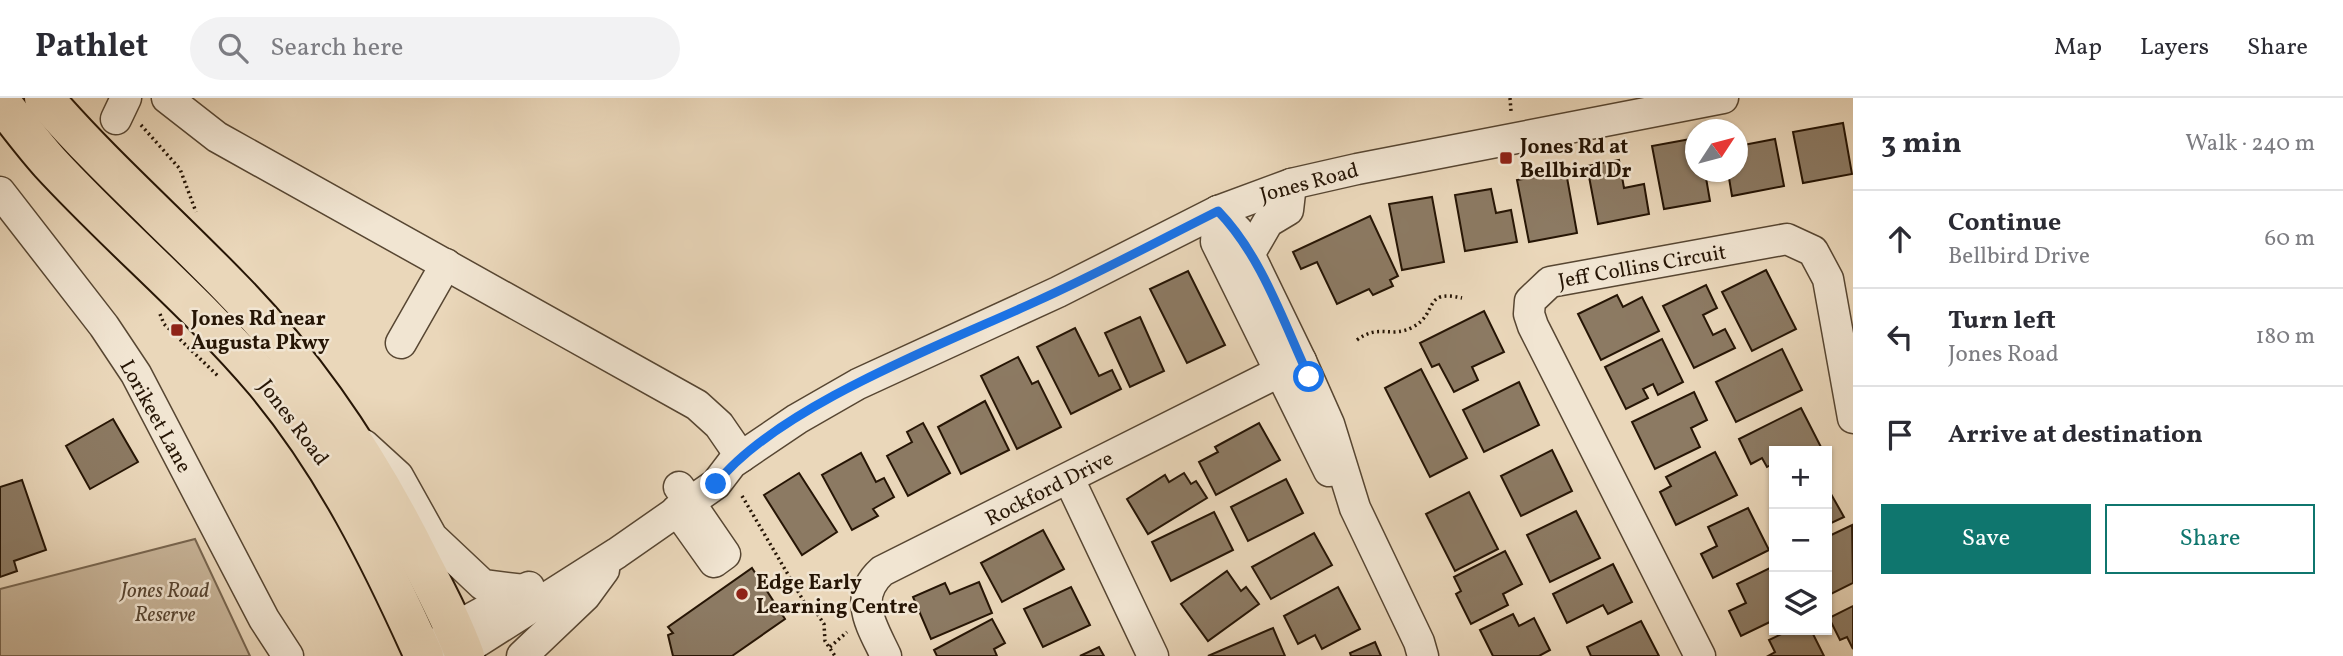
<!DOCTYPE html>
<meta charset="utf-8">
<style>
body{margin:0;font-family:Vollkorn,serif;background:#f2f2f3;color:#2b2b33}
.controls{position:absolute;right:21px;bottom:21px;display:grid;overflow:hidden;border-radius:0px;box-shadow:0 2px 5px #0004}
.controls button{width:63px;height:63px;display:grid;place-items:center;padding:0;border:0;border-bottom:2px solid #e1e1e2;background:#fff;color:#2b2b33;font:35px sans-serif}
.compass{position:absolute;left:1685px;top:21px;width:63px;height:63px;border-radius:50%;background:#fff;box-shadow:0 2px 5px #0004;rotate:54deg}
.stop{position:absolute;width:21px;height:21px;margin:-16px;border:5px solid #1a73e8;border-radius:50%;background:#fff}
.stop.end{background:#1a73e8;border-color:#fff;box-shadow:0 2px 7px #0008}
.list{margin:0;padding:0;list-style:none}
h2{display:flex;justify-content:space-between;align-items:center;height:91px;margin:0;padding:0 28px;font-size:30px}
h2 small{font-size:23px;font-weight:400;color:#7c7c81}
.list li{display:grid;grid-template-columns:46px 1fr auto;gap:21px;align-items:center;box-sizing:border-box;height:98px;padding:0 28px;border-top:2px solid #e1e1e2}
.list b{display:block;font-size:26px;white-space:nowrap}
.list p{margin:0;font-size:23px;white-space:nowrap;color:#7c7c81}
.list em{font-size:23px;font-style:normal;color:#7c7c81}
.actions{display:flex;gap:14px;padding:21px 28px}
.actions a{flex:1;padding:16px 0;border:2px solid #0f766e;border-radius:0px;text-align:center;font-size:24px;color:#0f766e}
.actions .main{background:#0f766e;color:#fff}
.icon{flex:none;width:38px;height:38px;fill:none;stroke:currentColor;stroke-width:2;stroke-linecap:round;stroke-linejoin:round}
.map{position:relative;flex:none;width:1853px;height:558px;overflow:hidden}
header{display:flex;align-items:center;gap:42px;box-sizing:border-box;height:98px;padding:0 35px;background:#fff;border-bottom:2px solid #e1e1e2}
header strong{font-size:33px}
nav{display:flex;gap:38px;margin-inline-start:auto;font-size:24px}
.search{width:490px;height:63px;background:#f2f2f3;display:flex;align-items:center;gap:18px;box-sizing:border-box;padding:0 24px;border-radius:38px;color:#7c7c81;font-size:26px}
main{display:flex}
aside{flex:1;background:#fff}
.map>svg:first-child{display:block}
.green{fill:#c9b69b;stroke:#786650;stroke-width:2}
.building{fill:#8c7a63;stroke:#261505;stroke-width:2}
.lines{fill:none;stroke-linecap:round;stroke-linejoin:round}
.minor-casing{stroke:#574632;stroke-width:33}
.major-casing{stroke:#261505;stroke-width:42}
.path{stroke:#261505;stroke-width:3.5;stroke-dasharray:2 3.5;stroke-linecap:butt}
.minor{stroke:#f1e5d2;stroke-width:30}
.major{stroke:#ead7ba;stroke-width:38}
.route{stroke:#1a73e8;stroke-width:9}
.poi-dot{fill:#8f2418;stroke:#f1e5d2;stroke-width:2.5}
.labels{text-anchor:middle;stroke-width:5;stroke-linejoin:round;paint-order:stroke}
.poi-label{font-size:21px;font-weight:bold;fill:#261505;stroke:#f1e5d2;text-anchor:start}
.street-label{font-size:21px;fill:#261505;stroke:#f1e5d2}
.park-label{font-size:21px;font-style:italic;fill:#574532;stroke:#f1e5d2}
</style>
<header>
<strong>Pathlet</strong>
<div class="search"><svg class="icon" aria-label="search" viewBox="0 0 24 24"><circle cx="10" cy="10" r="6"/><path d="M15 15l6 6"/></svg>Search here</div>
<nav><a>Map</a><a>Layers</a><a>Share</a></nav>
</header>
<main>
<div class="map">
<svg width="1853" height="558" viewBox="0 0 1853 558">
<rect width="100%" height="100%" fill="#ead7ba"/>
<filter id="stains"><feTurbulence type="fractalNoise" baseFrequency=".00286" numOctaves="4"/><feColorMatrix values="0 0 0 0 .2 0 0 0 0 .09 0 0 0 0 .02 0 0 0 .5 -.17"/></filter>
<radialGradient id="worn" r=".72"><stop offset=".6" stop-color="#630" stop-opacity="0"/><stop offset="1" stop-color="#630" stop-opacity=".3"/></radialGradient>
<path class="green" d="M195,441L250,558H0V491Z"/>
<g class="building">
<path d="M1843,25L1852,76L1803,85L1793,34Z"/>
<path d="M1696,40V74H1705L1710,103L1664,111L1652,48Z"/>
<path d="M1775,41L1784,88L1732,98L1728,74H1738V48Z"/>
<path d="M1619,62L1624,90L1644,86L1649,116L1598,126L1587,68Z"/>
<path d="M1566,74L1577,135L1529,144L1517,82Z"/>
<path d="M1491,91L1496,115L1511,112L1517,144L1465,153L1455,97Z"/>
<path d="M1432,99L1444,164L1402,172L1389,106Z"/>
<path d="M1370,118L1398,178L1390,182L1393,188L1373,197L1369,191L1337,206L1317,164L1301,171L1293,154Z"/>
<path d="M1766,172L1796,231L1752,253L1722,194Z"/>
<path d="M1188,173L1225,247L1187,265L1150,191Z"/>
<path d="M1706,187L1717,210L1703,217L1713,237L1725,231L1735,250L1694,270L1663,208Z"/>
<path d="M1617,197L1623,209L1642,199L1659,233L1601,262L1578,216Z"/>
<path d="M1484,213L1504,254L1472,269L1478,282L1454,294L1439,266L1432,269L1420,245Z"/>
<path d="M1140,219L1164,273L1130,289L1105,235Z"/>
<path d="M1075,230L1099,278L1112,272L1121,291L1071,316L1037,249Z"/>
<path d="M1662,241L1683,284L1658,297L1653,286L1643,291L1648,300L1626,311L1605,269Z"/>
<path d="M1782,251L1802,292L1736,324L1716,284Z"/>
<path d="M1018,259L1032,286L1038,283L1061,329L1017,351L981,278Z"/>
<path d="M1421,271L1467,360L1430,379L1385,290Z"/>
<path d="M1519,284L1539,327L1484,354L1463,312Z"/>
<path d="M1694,294L1707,322L1691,330L1700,349L1655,371L1632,324Z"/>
<path d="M985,303L1009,352L961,376L938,329Z"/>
<path d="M1801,310L1823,353H1774V365L1767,369L1762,360L1751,366L1739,341Z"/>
<path d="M113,321L138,364L90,391L66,348Z"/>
<path d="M923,325L950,375L908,398L887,358L912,344L907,334Z"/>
<path d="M1259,325L1280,362L1216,397L1199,364L1218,354L1215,349Z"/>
<path d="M1552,352L1572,393L1521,418L1501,378Z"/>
<path d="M1715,354L1737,397L1676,427L1660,394L1671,388L1666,379Z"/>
<path d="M861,355L876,384L884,380L894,399L873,411L878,418L852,432L822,377Z"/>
<path d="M799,375L837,434L802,457L764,397Z"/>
<path d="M1184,375L1191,386L1196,383L1207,400L1148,436L1127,401L1165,377L1169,384Z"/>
<path d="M1286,381L1303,415L1248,443L1231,409Z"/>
<path d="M22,382L46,452L14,463L17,473L0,479V389Z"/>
<path d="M1827,389L1844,419L1827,427Z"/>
<path d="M1469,394L1498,451L1455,473L1426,416Z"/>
<path d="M1748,410L1769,452L1713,480L1701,456L1717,448L1708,429Z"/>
<path d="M1576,413L1600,460L1550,484L1527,437Z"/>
<path d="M1214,414L1233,452L1171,483L1152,444Z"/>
<path d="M1852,427L1853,485L1827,498V439Z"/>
<path d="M1043,432L1064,471L1002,504L981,465Z"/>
<path d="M1314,435L1332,467L1271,501L1252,469Z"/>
<path d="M1505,453L1522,486L1503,496L1508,507L1471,526L1456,496L1461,493L1454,479Z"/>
<path d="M1613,466L1632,504L1608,516L1603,507L1567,525L1553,496Z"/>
<path d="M1774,468V522L1741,538L1729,513L1746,505L1737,486Z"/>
<path d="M752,470L785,521L732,558H673L668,537L673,535L668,529Z"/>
<path d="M1227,473L1241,493L1246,489L1259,506L1208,543L1181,506Z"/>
<path d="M979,484L992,515L931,541L913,499L945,485L950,496Z"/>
<path d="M1071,489L1090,527L1043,549L1024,511Z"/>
<path d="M1338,489L1360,531L1322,551L1315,537L1298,546L1284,518Z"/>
<path d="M1853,508V551L1847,539L1840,542L1829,520Z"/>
<path d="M1513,516L1519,528L1534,520L1550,552L1539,558H1493L1480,532Z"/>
<path d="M992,521L1005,545L994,551L997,558H937L934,552Z"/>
<path d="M1641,523L1659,558H1591L1587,549Z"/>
<path d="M1273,530L1285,558H1208Z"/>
<path d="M1790,532H1811L1824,558H1768L1775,554L1769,542Z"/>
<path d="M1375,544L1381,558H1351L1350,555Z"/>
<path d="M1099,549L1104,558H1080Z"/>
</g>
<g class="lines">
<g class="minor-casing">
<g id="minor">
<path d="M167,0L217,39L697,307L719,327L741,359"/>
<path d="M116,21L126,0"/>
<path d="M0,94L104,228L136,276L264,521L288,558"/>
<path d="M1218,113L1238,133L1301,263L1329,326L1355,410L1419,544L1423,558"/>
<path d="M1218,113L1216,144L1329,373"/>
<path d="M1250,155L1268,124L1288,112L1291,86"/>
<path d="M401,245L446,166"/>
<path d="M364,347L398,378L432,439L483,487L524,492"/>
<path d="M1069,381L1153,558"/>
<path d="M677,412L714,464L725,456L679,389"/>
<path d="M438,546L454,530L529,489"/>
<path d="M442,556L463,553L617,455L716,386L732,365L797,321L858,286L1058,194L1218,113L1291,86L1357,71L1723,0"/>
<path d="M522,558L585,498L604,472"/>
<path d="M886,558C872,528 852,500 882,473L1301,263"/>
<path d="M1700,558L1533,228L1529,216L1530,203L1550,184L1787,141L1813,153L1828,181L1853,320"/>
</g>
</g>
<g class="major-casing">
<g id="major">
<path d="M44,0C102,67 168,125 230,189C309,269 370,361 420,462C436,493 453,525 465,558"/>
<path d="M0,3C16,23 32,45 50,65C119,140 199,206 265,284C334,367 380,460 424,558"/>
</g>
</g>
<g class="path">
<path d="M1510,0L1511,13"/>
<path d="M141,27L180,71L196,114"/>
<path d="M160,216L164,226L218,278"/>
<path d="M1357,242C1379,225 1391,241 1413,229C1439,215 1422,191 1462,200"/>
<path d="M742,398L810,514H816L824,526L825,543L835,558"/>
<path d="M830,549L847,534"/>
</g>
<use href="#minor" class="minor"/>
<use href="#major" class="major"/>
</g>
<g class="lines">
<path class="route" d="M716,386C776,309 946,245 1037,203C1099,175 1158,143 1218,113C1261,157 1283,223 1309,279"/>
</g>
<g class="poi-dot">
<rect x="1499" y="53" width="14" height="14" rx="3.5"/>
<rect x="170" y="225" width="14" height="14" rx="3.5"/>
<circle cx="742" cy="496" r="7"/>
</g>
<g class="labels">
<g class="poi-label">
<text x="1520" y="55">Jones Rd at<tspan x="1520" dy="24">Bellbird Dr</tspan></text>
<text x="191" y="227">Jones Rd near<tspan x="191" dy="24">Augusta Pkwy</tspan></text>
<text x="756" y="491">Edge Early<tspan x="756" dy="24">Learning Centre</tspan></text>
</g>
<g class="street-label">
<text transform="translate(1309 84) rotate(-15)" y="7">Jones Road</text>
<text transform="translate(1642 168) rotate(-10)" y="7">Jeff Collins Circuit</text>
<text transform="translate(156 318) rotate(61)" y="7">Lorikeet Lane</text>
<text transform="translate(294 324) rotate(53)" y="7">Jones Road</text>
<text transform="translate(1049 390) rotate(-27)" y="7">Rockford Drive</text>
</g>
<g class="park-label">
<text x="165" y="499">Jones Road<tspan x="165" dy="24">Reserve</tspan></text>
</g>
</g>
<rect width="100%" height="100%" filter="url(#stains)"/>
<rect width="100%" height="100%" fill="url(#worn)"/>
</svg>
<div class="controls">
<button>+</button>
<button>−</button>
<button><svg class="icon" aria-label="layers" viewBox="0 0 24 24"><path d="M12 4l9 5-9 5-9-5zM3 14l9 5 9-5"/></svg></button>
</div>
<svg class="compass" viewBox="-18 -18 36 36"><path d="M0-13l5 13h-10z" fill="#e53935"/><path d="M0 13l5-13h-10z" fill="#7c7c81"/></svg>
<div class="stop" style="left:1309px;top:279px"></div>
<div class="stop end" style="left:716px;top:386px"></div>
</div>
<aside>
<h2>3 min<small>Walk · 240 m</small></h2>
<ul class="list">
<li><svg class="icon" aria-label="ahead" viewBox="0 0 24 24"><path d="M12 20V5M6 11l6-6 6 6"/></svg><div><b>Continue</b><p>Bellbird Drive</p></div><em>60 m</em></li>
<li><svg class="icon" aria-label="left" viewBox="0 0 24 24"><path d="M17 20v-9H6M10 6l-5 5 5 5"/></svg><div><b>Turn left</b><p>Jones Road</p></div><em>180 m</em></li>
<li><svg class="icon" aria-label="arrive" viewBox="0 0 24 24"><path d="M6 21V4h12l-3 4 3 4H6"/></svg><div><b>Arrive at destination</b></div></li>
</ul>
<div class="actions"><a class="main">Save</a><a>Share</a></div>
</aside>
</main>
